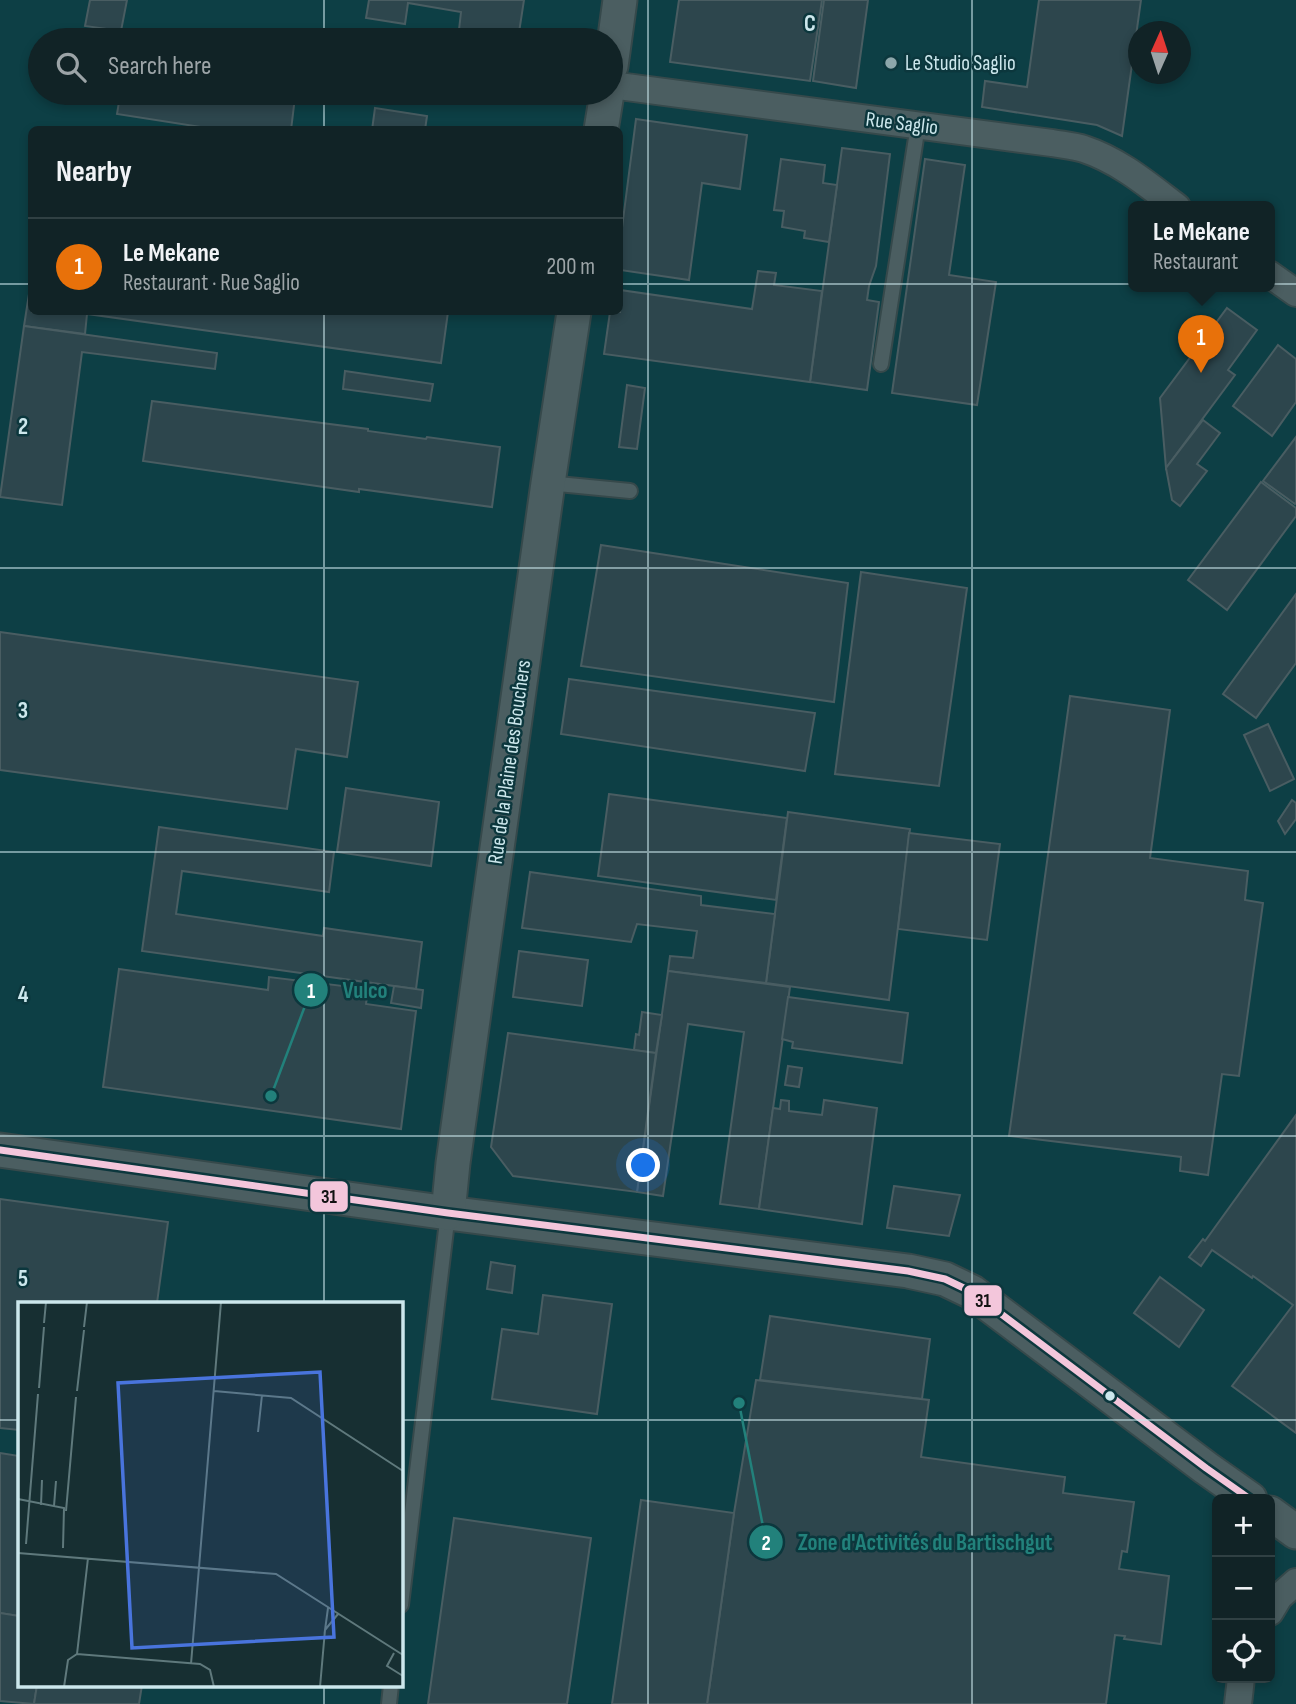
<!DOCTYPE html>
<meta charset="utf-8">
<style>
body{margin:0;font-family:"Sofia Sans Condensed",sans-serif;background:#1a2b2e;color:#f1f3f6}
.controls{position:absolute;right:21px;bottom:21px;display:grid;overflow:hidden;border-radius:10px;box-shadow:0 4px 10px #0003}
.controls button{width:63px;height:63px;display:grid;place-items:center;padding:0;border:0;border-bottom:2px solid #304043;background:#112326;color:#f1f3f6;font:35px sans-serif}
.compass{position:absolute;left:1128px;top:21px;width:63px;height:63px;border-radius:50%;background:#112326;box-shadow:0 4px 10px #0003;rotate:3deg}
.you{position:absolute;left:644px;top:1166px;width:24px;height:24px;margin:-18px;border:5px solid #fff;border-radius:50%;background:#1a73e8;box-shadow:0 0 0 10px #1a73e833}
.badge{display:grid;place-items:center;width:46px;height:46px;border-radius:50%;background:#8da7ab;color:#fff;font-size:23px;font-weight:700}
.pin{position:absolute;translate:-50% -58px;filter:drop-shadow(0 2px 4px #0008)}
.pin::after{content:'';position:absolute;top:37px;width:24px;height:21px;background:inherit;clip-path:polygon(0 0,100% 0,50% 100%)}
.popup{position:absolute;left:1128px;top:201px;width:147px;height:91px;box-sizing:border-box;display:grid;place-content:center;border-radius:10px;background:#112326;filter:drop-shadow(0 2px 5px #0005);font-size:23px;white-space:nowrap;color:#9ca4a7}
.popup b{font-size:26px;color:#f1f3f6}
.popup::after{content:'';position:absolute;left:50%;top:100%;margin-left:-14px;border:14px solid transparent;border-top-color:#112326}
.list{margin:0;padding:0;list-style:none}
h2{display:flex;justify-content:space-between;align-items:center;height:91px;margin:0;padding:0 28px;font-size:30px}
h2 small{font-size:23px;font-weight:400;color:#9ca4a7}
.list li{display:grid;grid-template-columns:46px 1fr auto;gap:21px;align-items:center;box-sizing:border-box;height:98px;padding:0 28px;border-top:2px solid #304043}
.list b{display:block;font-size:26px;white-space:nowrap}
.list p{margin:0;font-size:23px;white-space:nowrap;color:#9ca4a7}
.list em{font-size:23px;font-style:normal;color:#9ca4a7}
.icon{flex:none;width:38px;height:38px;fill:none;stroke:currentColor;stroke-width:2;stroke-linecap:round;stroke-linejoin:round}
.map{position:relative;flex:none;width:1296px;height:1704px;overflow:hidden}
.search{position:absolute;background:#112326;box-shadow:0 4px 10px #0003;left:28px;top:28px;width:595px;height:77px;display:flex;align-items:center;gap:18px;box-sizing:border-box;padding:0 24px;border-radius:38px;color:#9ca4a7;font-size:26px}
.panel{position:absolute;background:#112326;box-shadow:0 4px 10px #0003;left:28px;top:126px;width:595px;height:189px;border-radius:10px}
.map>svg:first-child{display:block}
.built{fill:#0d3f45;fill-rule:evenodd}
.building{fill:#2d464d;stroke:#495d62;stroke-width:2}
.lines{fill:none;stroke-linecap:round;stroke-linejoin:round}
.service-casing{stroke:#36494b;stroke-width:18}
.minor-casing{stroke:#36494b;stroke-width:30}
.tertiary-casing{stroke:#36494b;stroke-width:37}
.service{stroke:#4b5e61;stroke-width:14}
.minor{stroke:#4b5e61;stroke-width:26}
.tertiary{stroke:#4b5e61;stroke-width:33}
.bus-1-casing{stroke:#0c373d;stroke-width:12}
.bus-1{stroke:#f3c6db;stroke-width:7}
.grid{fill:none;stroke:#cce7ec;stroke-width:2;stroke-opacity:0.55}
.poi-dot{fill:#8da7ab;stroke:#0c373d;stroke-width:2.5}
.bus-dot{fill:#cce7ec;stroke:#0c373d;stroke-width:2.5}
.labels{text-anchor:middle;stroke-width:5;stroke-linejoin:round;paint-order:stroke}
.poi-label{font-size:21px;fill:#cce7ec;stroke:#0c373d;text-anchor:start}
.street-label{font-size:21px;fill:#cce7ec;stroke:#0c373d}
.inset-road{fill:none;stroke:#5f797c;stroke-width:2}
.view{fill:#4974dd;fill-opacity:0.15;stroke:#4974dd;stroke-width:3.5}
.inset-edge{fill:none;stroke:#cce7ec;stroke-width:3.5}
.grid-label{font-size:23px;text-anchor:middle;font-weight:bold;fill:#cce7ec;stroke:#0c373d;stroke-width:5;stroke-linejoin:round;paint-order:stroke}
.leader{fill:none;stroke:#22817b;stroke-width:2.5}
.callout-dot{fill:#22817b;stroke:#0c373d;stroke-width:2.5}
.mark-label{font-size:21px;text-anchor:middle;font-weight:bold;fill:#fff}
.callout-label{font-size:23px;text-anchor:middle;font-weight:bold;fill:#22817b;stroke:#0c373d;stroke-width:5;stroke-linejoin:round;paint-order:stroke}
.line-badge{stroke:#0c373d;stroke-width:2.5}
.pale-badge-label{font-size:19px;text-anchor:middle;font-weight:bold;fill:#111}
</style>
<div class="map">
<svg width="1296" height="1704" viewBox="0 0 1296 1704">
<rect width="100%" height="100%" fill="#172f32"/>
<path class="built" d="M0,0H1296V1704H0ZM1138,32H1180V74H1138ZM40,40H611V93H40ZM32,130H620V312H32ZM1133,207H1269V287H1133ZM19,1303H401V1685H19ZM1217,1499H1270V1678H1217Z"/>
<g class="building">
<path d="M90,0H127L121,31L85,26Z"/>
<path d="M369,0H524L518,39L459,30L461,12L408,3L405,24L366,18Z"/>
<path d="M679,0H822L810,81L670,62Z"/>
<path d="M824,0H868L856,88L813,81Z"/>
<path d="M1039,0H1141L1122,136L1097,125L982,107L985,81L1027,87Z"/>
<path d="M60,93H267L295,97L291,130H220L117,114L119,102L60,94Z"/>
<path d="M375,108L427,116L425,130H372Z"/>
<path d="M636,119L747,135L740,189L702,183L689,280L620,270V243Z"/>
<path d="M842,148L890,154L876,266L869,286L867,300L879,302L867,390L810,382Z"/>
<path d="M781,159L825,165L823,183L837,185L829,242L804,238L805,231L782,227L784,211L774,210Z"/>
<path d="M925,159L965,165L949,275L996,282L977,405L892,393Z"/>
<path d="M758,271L776,273L774,285L822,291L810,382L604,354L610,312H620V290L752,309Z"/>
<path d="M32,275V312H448L441,363L87,314L85,334L24,326Z"/>
<path d="M1227,308L1257,330L1228,370L1235,375L1166,468L1160,398Z"/>
<path d="M24,326L217,353L215,369L82,352L62,505L0,497Z"/>
<path d="M1278,345L1296,359V402L1272,436L1233,406Z"/>
<path d="M345,371L433,384L430,401L343,389Z"/>
<path d="M627,385L645,388L637,449L619,447Z"/>
<path d="M152,401L368,429V431L426,439L427,437L500,447L492,507L359,489V492L143,461Z"/>
<path d="M1203,420L1220,433L1197,464L1207,471L1180,506L1172,500L1166,468Z"/>
<path d="M1296,437V502L1295,504L1263,481Z"/>
<path d="M1261,482L1296,508V516L1227,610L1188,580Z"/>
<path d="M601,545L848,583L834,702L581,666Z"/>
<path d="M861,572L967,588L939,786L835,774Z"/>
<path d="M1296,594V663L1256,718L1223,694Z"/>
<path d="M0,632L358,682L347,757L296,749L287,809L0,770Z"/>
<path d="M569,679L815,713L805,771L561,734Z"/>
<path d="M1070,696L1170,710L1150,858L1248,871L1245,900L1263,903L1239,1076L1222,1074L1208,1175L1180,1171L1181,1157L1009,1136Z"/>
<path d="M1268,724L1294,779L1270,791L1244,735Z"/>
<path d="M346,788L439,802L431,866L337,852Z"/>
<path d="M609,794L787,818L776,900L598,876Z"/>
<path d="M1292,800L1296,803V819L1285,834L1278,821Z"/>
<path d="M788,812L910,829L889,1000L766,983Z"/>
<path d="M159,827L334,852L329,892L182,871L176,914L323,936L324,928L422,942L416,989L142,951Z"/>
<path d="M909,833L1000,844L987,940L898,929Z"/>
<path d="M530,872L701,896V905L775,914L766,983L668,971L670,956L693,958L697,931L637,924L631,942L522,928Z"/>
<path d="M519,951L588,960L582,1006L513,997Z"/>
<path d="M119,969L268,990L269,977L368,989L366,1004L416,1011L401,1129L103,1087Z"/>
<path d="M668,971L790,987L759,1209L720,1204L744,1032L688,1024L663,1196L637,1192Z"/>
<path d="M394,986L423,990L421,1008L391,1003Z"/>
<path d="M788,997L908,1013L902,1063L792,1048L793,1042L782,1039Z"/>
<path d="M642,1012L662,1015L656,1053L634,1050L636,1034L639,1035Z"/>
<path d="M508,1033L656,1053L637,1192L513,1176L491,1147Z"/>
<path d="M788,1066L802,1068L799,1087L785,1085Z"/>
<path d="M781,1100L789,1101V1111L822,1115L824,1100L877,1108L862,1224L759,1209L773,1108L780,1109Z"/>
<path d="M1296,1115V1433L1232,1386L1293,1305L1253,1276L1252,1278L1212,1250L1201,1266L1189,1257L1203,1239L1205,1241Z"/>
<path d="M894,1186L960,1195L949,1236L887,1228Z"/>
<path d="M0,1199L168,1222L157,1303H19V1430L0,1428Z"/>
<path d="M491,1262L515,1266L512,1293L487,1289Z"/>
<path d="M1160,1277L1204,1310L1179,1347L1134,1313Z"/>
<path d="M543,1295L612,1304L597,1414L492,1399L502,1329L538,1334Z"/>
<path d="M770,1316L930,1339L922,1399L760,1380Z"/>
<path d="M756,1380L929,1400L921,1457L1065,1477L1063,1493L1134,1502L1127,1552L1122,1551L1119,1569L1169,1576L1161,1644L1124,1639L1125,1636L1115,1635L1106,1704H707L734,1513Z"/>
<path d="M0,1453L19,1456V1616L0,1613Z"/>
<path d="M641,1500L734,1513L707,1704H612Z"/>
<path d="M454,1518L591,1538L567,1704H428Z"/>
<path d="M0,1613L19,1616V1685H37L34,1704L0,1701Z"/>
<path d="M37,1685H142L139,1704H34Z"/>
</g>
<g class="lines">
<g class="service-casing">
<g id="service">
<path d="M881,364L918,125"/>
<path d="M548,483L630,491"/>
<path d="M401,1605L448,1213"/>
<path d="M389,1704L391,1685"/>
</g>
</g>
<g class="minor-casing">
<g id="minor">
<path d="M611,85L1052,143C1063,145 1074,146 1084,149C1120,161 1148,185 1177,207"/>
<path d="M1269,274L1296,293"/>
<path d="M1270,1612L1279,1597L1296,1582"/>
<path d="M1238,1704L1241,1678"/>
</g>
</g>
<g class="tertiary-casing">
<g id="tertiary">
<path d="M611,66L620,0"/>
<path d="M601,130L607,93"/>
<path d="M0,1150L448,1213L908,1271L945,1279L972,1292L1206,1468L1250,1499"/>
<path d="M448,1213L453,1163L548,483L574,312"/>
<path d="M1270,1513L1296,1532"/>
</g>
</g>
<use href="#service" class="service"/>
<use href="#minor" class="minor"/>
<use href="#tertiary" class="tertiary"/>
<g class="bus-1-casing">
<path id="bus-1" d="M0,1150L448,1213L908,1271L945,1279L972,1292L1206,1468L1250,1499"/>
</g>
<use href="#bus-1" class="bus-1"/>
</g>
<path class="grid" d="M324,0V40M648,0V1704M972,0V1704M324,93V130M0,284H32M620,284H1296M324,312V1303M0,568H1296M0,852H1296M0,1136H1296M0,1420H19M401,1420H1296M324,1685V1704"/>
<circle class="poi-dot" cx="891" cy="63" r="7"/>
<circle class="bus-dot" cx="1110" cy="1396" r="6"/>
<g class="labels">
<g class="poi-label">
<text x="905" y="70">Le Studio Saglio</text>
</g>
<g class="street-label">
<text transform="translate(902 123) rotate(7)" y="7">Rue Saglio</text>
<text transform="translate(509 762) rotate(-82)" y="7">Rue de la Plaine des Bouchers</text>
</g>
</g>
<g transform="translate(18 1302)">
<rect width="385" height="385" fill="#172f32"/>
<path class="inset-road" d="M26,21L28,0M66,25L69,0M21,86L26,25M59,89L66,28M196,89L273,96L385,169M240,130L244,93M0,197L46,206L45,246M23,203L24,178M36,204L38,179M48,209L58,95M8,242L20,92M0,251L258,272L385,353M310,306L307,328L320,312M376,351L369,364L385,374M59,352L70,256M173,362L203,0M46,385L50,358L59,352L182,362L192,368L196,385M302,385L307,328"/>
<path class="view" d="M302,70L316,335L114,346L100,81Z"/>
<rect width="385" height="385" class="inset-edge"/>
</g>
<g class="grid-label">
<text x="810" y="31">C</text>
<text x="23" y="434">2</text>
<text x="23" y="718">3</text>
<text x="23" y="1002">4</text>
<text x="23" y="1286">5</text>
</g>
<path class="leader" d="M271 1096L311 990M739 1403L766 1542"/>
<g class="callout-dot">
<circle cx="271" cy="1096" r="7"/>
<circle cx="739" cy="1403" r="7"/>
<circle cx="311" cy="990" r="18"/>
<circle cx="766" cy="1542" r="18"/>
</g>
<g class="mark-label">
<text x="311" y="998">1</text>
<text x="766" y="1550">2</text>
</g>
<g class="callout-label">
<text x="365" y="998">Vulco</text>
<text x="925" y="1550">Zone d'Activités du Bartischgut</text>
</g>
<g class="line-badge">
<rect x="309" y="1180" width="40" height="33" rx="7" fill="#f3c6db"/>
<rect x="963" y="1284" width="40" height="33" rx="7" fill="#f3c6db"/>
</g>
<g class="pale-badge-label">
<text x="329" y="1203">31</text>
<text x="983" y="1307">31</text>
</g>
</svg>
<div class="controls">
<button>+</button>
<button>−</button>
<button><svg class="icon" aria-label="locate" viewBox="0 0 24 24"><circle cx="12" cy="12" r="6"/><path d="M12 2v4M12 18v4M2 12h4M18 12h4"/></svg></button>
</div>
<svg class="compass" viewBox="-18 -18 36 36"><path d="M0-13l5 13h-10z" fill="#e53935"/><path d="M0 13l5-13h-10z" fill="#9ca4a7"/></svg>
<div class="you"></div>
<div class="pin badge" style="left:1201px;top:373px;background:#e8710a">1</div>
<div class="popup"><b>Le Mekane</b>Restaurant</div>
<div class="search"><svg class="icon" aria-label="search" viewBox="0 0 24 24"><circle cx="10" cy="10" r="6"/><path d="M15 15l6 6"/></svg>Search here</div>
<section class="panel">
<h2>Nearby<small></small></h2>
<ul class="list">
<li><span class="badge" style="background:#e8710a">1</span><div><b>Le Mekane</b><p>Restaurant · Rue Saglio</p></div><em>200 m</em></li>
</ul>
</section>
</div>
